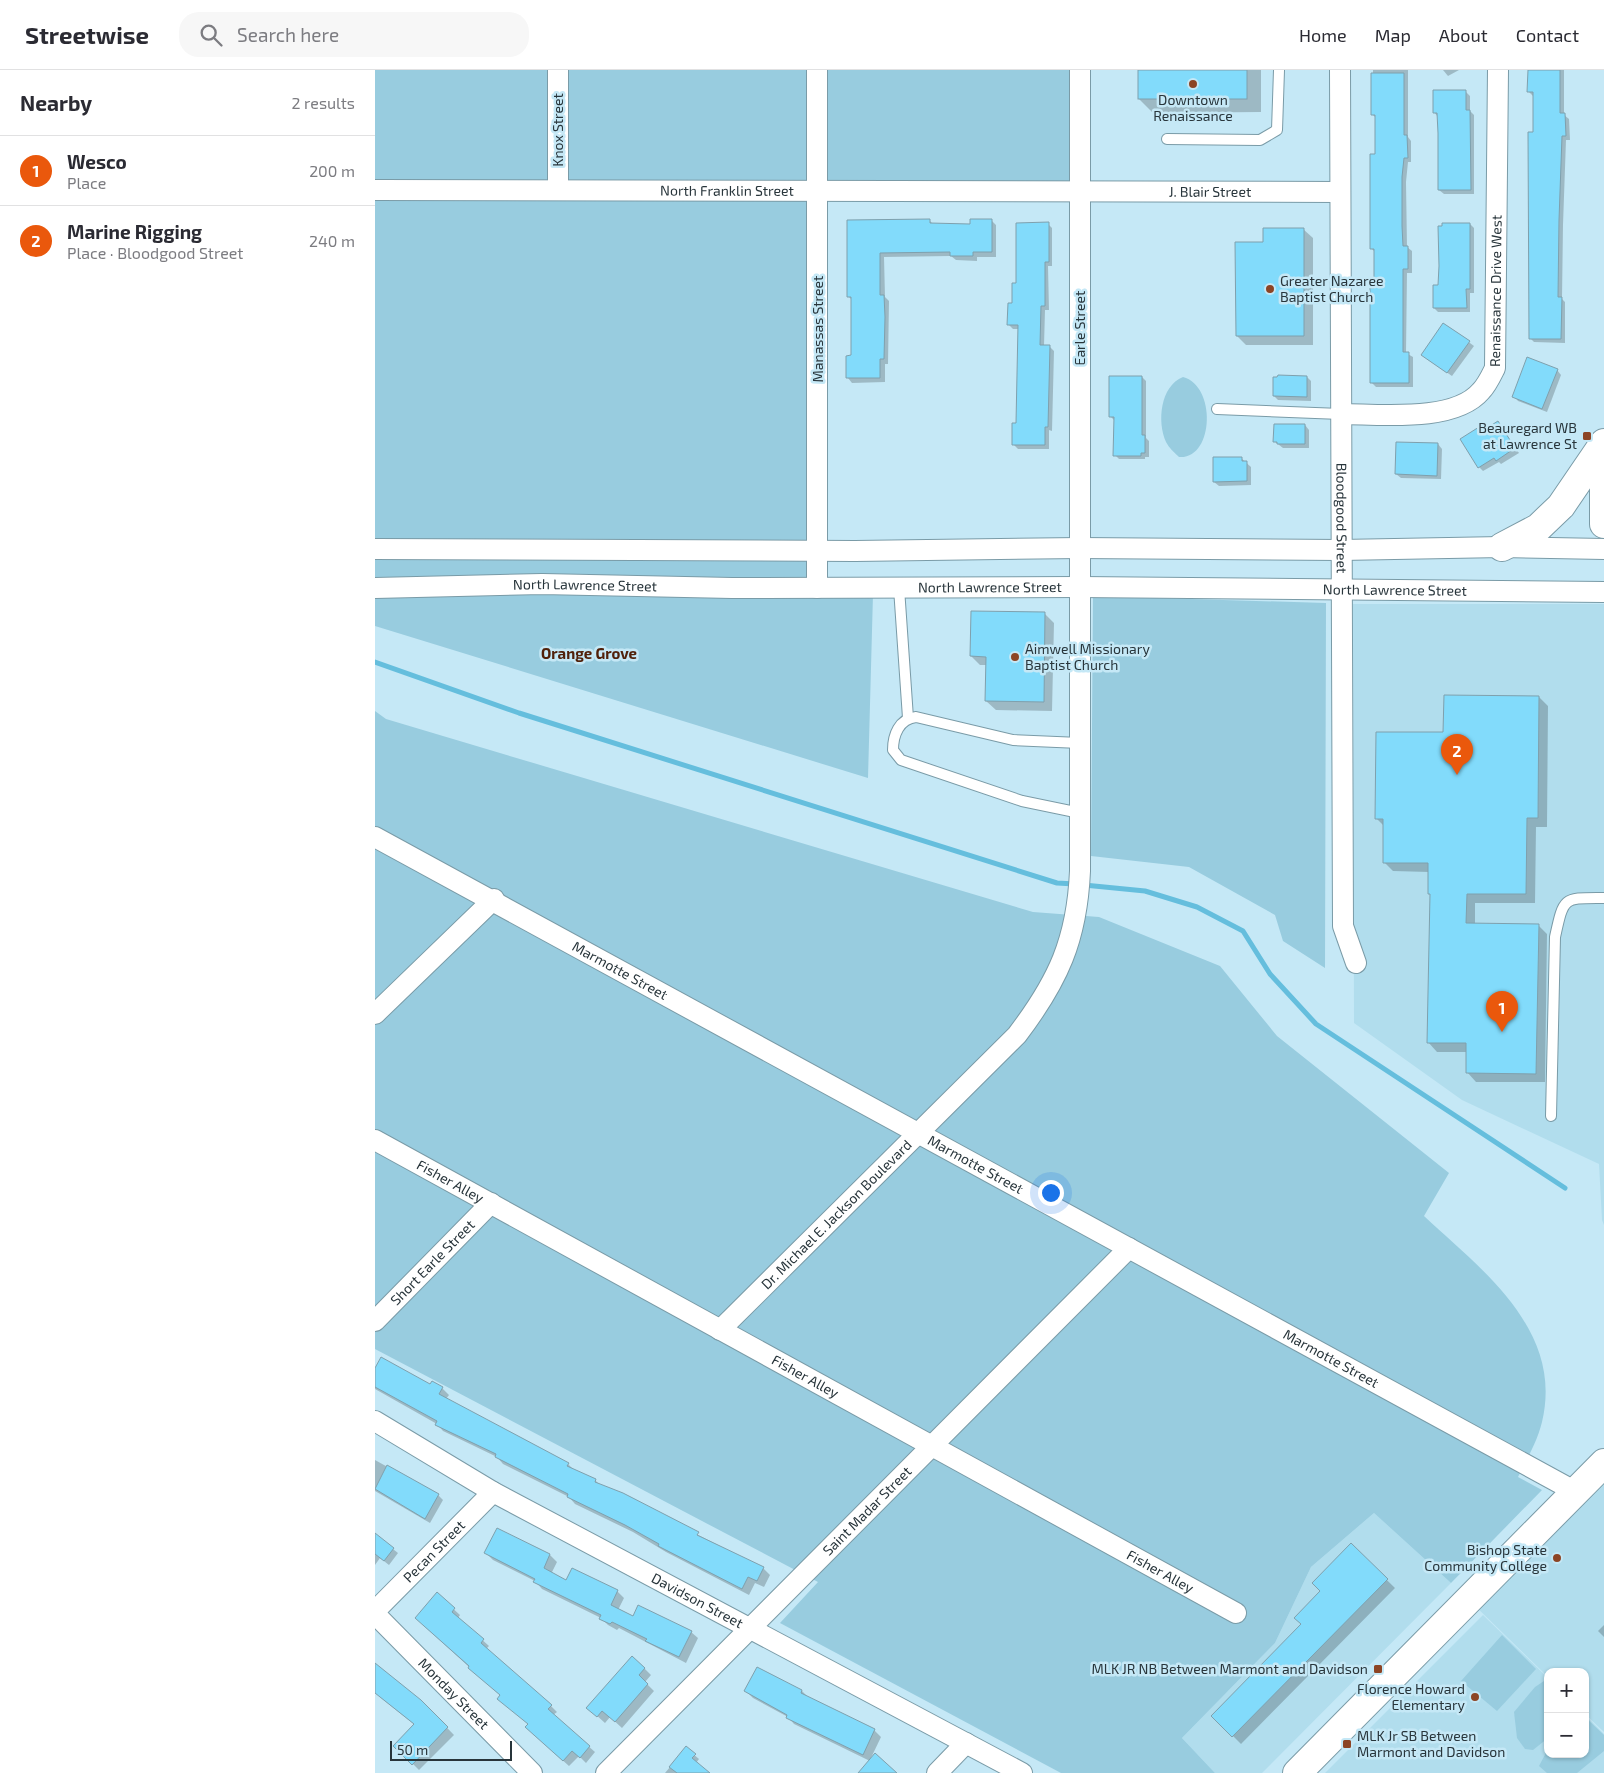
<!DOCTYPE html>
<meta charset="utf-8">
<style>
body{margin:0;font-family:"Exo 2",sans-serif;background:#f7f7f7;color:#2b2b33}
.controls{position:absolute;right:15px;bottom:15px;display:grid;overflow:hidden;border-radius:10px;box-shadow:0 1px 4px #0004}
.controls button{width:45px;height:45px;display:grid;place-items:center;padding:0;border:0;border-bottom:1px solid #e1e1e2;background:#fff;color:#2b2b33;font:25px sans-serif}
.scale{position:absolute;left:15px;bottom:12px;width:122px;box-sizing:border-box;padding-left:5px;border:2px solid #28353b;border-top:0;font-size:14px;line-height:18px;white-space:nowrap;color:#28353b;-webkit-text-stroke:4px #c5e8f6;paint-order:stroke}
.you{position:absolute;left:675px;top:1122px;width:18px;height:18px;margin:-12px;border:4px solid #fff;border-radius:50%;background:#1a73e8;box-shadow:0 0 0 8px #1a73e833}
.badge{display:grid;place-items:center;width:32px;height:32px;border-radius:50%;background:#ea580c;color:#fff;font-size:16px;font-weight:700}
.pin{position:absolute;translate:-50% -41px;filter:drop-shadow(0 1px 2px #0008)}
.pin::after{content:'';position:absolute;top:26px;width:18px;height:15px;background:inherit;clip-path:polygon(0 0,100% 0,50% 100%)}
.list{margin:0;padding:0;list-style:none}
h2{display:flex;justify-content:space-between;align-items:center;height:65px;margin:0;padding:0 20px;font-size:21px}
h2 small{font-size:16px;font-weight:400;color:#7c7c81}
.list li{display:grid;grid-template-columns:32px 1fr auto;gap:15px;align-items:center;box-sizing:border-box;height:70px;padding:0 20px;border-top:1px solid #e1e1e2}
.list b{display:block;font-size:19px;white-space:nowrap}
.list p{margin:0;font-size:16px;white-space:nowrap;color:#7c7c81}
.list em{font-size:16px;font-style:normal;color:#7c7c81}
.icon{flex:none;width:28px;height:28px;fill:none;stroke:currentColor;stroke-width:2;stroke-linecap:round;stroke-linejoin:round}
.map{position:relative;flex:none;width:1229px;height:1703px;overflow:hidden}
header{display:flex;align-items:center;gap:30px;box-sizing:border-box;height:70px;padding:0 25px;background:#fff;border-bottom:1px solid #e1e1e2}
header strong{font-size:24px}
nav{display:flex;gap:28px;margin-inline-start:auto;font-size:18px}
.search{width:350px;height:45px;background:#f7f7f7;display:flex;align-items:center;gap:12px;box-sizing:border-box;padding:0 18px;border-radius:20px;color:#7c7c81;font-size:19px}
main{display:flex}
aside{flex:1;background:#fff}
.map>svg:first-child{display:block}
.built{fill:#b1dded}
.green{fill:#98ccdf}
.shadow{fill:#0003}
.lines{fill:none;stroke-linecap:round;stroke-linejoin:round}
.stream{stroke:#65bedd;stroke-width:5}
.building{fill:#82dbfb;stroke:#7fa0ad}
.lane-casing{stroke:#7a9ba7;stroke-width:12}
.street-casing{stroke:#7a9ba7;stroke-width:22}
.secondary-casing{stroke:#7a9ba7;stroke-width:30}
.primary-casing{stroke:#7a9ba7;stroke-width:30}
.lane{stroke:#fff;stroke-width:10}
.street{stroke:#fff;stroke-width:20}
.secondary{stroke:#fff;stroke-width:28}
.primary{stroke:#fff;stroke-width:28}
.poi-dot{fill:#8c4424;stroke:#c5e8f6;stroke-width:2}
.labels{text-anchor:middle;stroke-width:5;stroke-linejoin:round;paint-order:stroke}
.poi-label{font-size:14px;fill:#28353b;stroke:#c5e8f6;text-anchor:end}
.street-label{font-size:14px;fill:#28353b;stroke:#c5e8f6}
.neighbourhood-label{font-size:15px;font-weight:bold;fill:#51210a;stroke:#c5e8f6}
</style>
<header>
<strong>Streetwise</strong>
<div class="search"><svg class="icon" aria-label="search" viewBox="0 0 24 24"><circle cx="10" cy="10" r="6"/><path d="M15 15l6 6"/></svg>Search here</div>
<nav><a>Home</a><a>Map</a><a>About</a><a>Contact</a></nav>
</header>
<main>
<aside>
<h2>Nearby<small>2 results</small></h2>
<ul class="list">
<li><span class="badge">1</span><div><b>Wesco</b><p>Place</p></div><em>200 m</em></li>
<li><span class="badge">2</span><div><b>Marine Rigging</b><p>Place · Bloodgood Street</p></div><em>240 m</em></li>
</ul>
</aside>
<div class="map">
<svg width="1229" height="1703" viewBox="0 0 1229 1703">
<rect width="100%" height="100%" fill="#c5e8f6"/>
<g class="built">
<path d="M978,534H1229V1155L1227,1150L1224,1094L1087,1030L979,953Z"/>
<path d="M1229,1393V1662L1210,1644V1602H1173V1607L1094,1530Z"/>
<path d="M999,1443L1076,1513L887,1703H840L807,1668L900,1573L936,1497Z"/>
<path d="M1108,1545L1173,1608V1684H1210V1645L1229,1664V1703H950Z"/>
</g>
<g class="green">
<path d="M0,0H698V112L433,111L431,523L498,524L493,708L0,556Z"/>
<path d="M808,307C842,316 839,390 804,387C799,382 794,378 791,372C782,352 785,316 808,307Z"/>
<path d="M718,526L951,533L950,898L908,871L900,845L814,797L716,786Z"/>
<path d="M0,641L11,649L658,842L724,847L845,896L902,966L1074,1103L1049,1146C1107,1200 1189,1260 1167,1352C1162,1372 1152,1389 1143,1407L1167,1420L1076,1513L999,1443L936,1497L900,1573L807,1668L840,1703H686L405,1553L443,1512L0,1279Z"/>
<path d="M1127,1565L1161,1599L1122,1641L1086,1611Z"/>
<path d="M1169,1611L1173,1612V1668L1158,1680L1150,1679L1142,1668L1139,1642L1160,1617Z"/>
<path d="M1210,1647L1229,1665V1681L1202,1703H1172L1164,1696L1173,1679V1684H1210Z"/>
</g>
<g class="shadow">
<path d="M764,0H886V42L778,43L764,29Z"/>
<path d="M998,0H1033V67L1036,71V92H1033L1031,112L1032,177L1037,181V203H1032L1031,283L1038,287V317H1001L997,313L1001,183L996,178L1001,85V48L997,44Z"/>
<path d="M1068,0H1084L1073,6Z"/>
<path d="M1154,0H1189V45L1194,49L1195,70H1191L1188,155L1187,229L1190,232V273L1159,272L1155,268L1159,64L1158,26L1154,22Z"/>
<path d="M1090,21L1095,26V41L1099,45V124H1069L1064,120L1063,47L1059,42Z"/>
<path d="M554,150L559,155H596L616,150L621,155V187H602V191L581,190L576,186L509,187L510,227L514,231L513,294H510V312L477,313L473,308L478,287L477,230L473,226L474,151Z"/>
<path d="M673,154L677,158V196H673L674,240H670L669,276H674L679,281L677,361L674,360V379H643L639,375L643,354L644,259H638L634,255L643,214Z"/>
<path d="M1095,154L1099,158V223H1095V242H1063L1059,238L1064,216Z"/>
<path d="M928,159L938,168V275H871L862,266Z"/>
<path d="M1069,254L1099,276L1077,306L1052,289Z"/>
<path d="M1182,300L1186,305L1172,342L1143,331L1139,326Z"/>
<path d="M767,307L771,311V368L774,371V387H770V389H744L740,385V351L736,347Z"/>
<path d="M932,307L936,311V331L903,330L899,326Z"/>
<path d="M1123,352L1144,383L1126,394L1124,392L1108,401L1104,397L1108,362Z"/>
<path d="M930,355L934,360V378H908L899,371Z"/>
<path d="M1063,374L1067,379L1066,409L1026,408L1021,404Z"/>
<path d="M866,388L876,397V415L844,416L839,412Z"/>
<path d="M669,543L679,553L677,641L621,640L611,631L612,595H605L596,586Z"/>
<path d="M1164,627L1173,636L1172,757H1161L1160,833H1100V854L1163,855L1172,864L1170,1012H1101L1092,1002V982H1062L1053,972L1056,825L1054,802L1018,801L1009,792V756L1001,748L1070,664Z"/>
<path d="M0,1301L67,1318L74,1325L71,1329L193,1394L199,1400L220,1410L225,1415L388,1498L395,1505L389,1517L380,1513L374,1525L291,1482L258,1462L200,1434L194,1427L128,1394L122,1387L68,1361L62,1354L0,1319Z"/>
<path d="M0,1390L63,1425L68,1430L55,1453L0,1421Z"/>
<path d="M122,1459L175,1485L182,1492L176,1504L192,1512L242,1521L249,1528L243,1540L259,1548L316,1562L323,1568L311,1593L244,1558L242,1560L233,1555L226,1548L167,1519L160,1511L118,1490L111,1483Z"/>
<path d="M0,1465L23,1483L14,1495L5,1488L0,1495Z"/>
<path d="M976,1475L1020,1518L866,1674L838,1646L928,1555Z"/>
<path d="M62,1524L85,1545L83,1548L114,1576L111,1579L176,1636L182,1642L178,1645L220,1682L211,1693L204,1686L194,1696L157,1663L154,1654L126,1626L47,1554Z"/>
<path d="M1229,1555V1567L1223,1561Z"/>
<path d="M0,1595L46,1631L79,1665L44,1700L20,1676L40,1655L0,1623Z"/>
<path d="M269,1598L276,1605L270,1612L279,1621L247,1658L235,1647L230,1653L220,1644Z"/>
<path d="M371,1621H427L433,1627L499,1660L506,1667L495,1690L520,1703H484L495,1691L419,1654L413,1647L378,1628Z"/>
<path d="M311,1678L324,1689L321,1693L333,1703H290Z"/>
</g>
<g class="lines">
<g class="stream">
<path d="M0,592L144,643L682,813L700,814"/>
<path d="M709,815L770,821L822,837L868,861L895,904L941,954L1190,1118"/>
</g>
</g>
<g class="building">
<rect x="763" y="0" width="109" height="29"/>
<path d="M1153,0H1185V43H1190L1191,66H1187L1184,150L1183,227H1187L1186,269H1154L1153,62H1158V22H1152Z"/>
<path d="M996,3H1029V65H1032L1033,88H1029L1027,107V156L1028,176H1033V199H1028V282H1034V313H995V218H999V179H995V84H1000V45H996Z"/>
<path d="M1058,20H1091V40H1095L1096,120H1063V63L1062,43H1058Z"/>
<path d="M555,149V153L595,154V149H617V182H598V186H575V182L505,183V225H509L510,247L509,289H505V308H471V286L476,285V227H472V150Z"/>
<path d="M674,152V192H670V236H666L665,275H675L673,357H670V375H637V353H641L643,255H632L633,233H637V213H641V153Z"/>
<path d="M1067,153H1095V219H1091L1092,238H1058V215H1063L1064,196L1063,156H1067Z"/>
<path d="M888,158H929V266H861L860,172H888Z"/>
<path d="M1068,253L1095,271L1072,303L1046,285Z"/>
<path d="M1152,287L1183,299L1167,339L1137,327Z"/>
<path d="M903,305L932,306V327L898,326V307H902Z"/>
<path d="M734,306H767V365H770V383H766V386H738L739,347H734Z"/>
<path d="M1123,351L1140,378L1121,391L1119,388L1103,398L1085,369L1104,357L1107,361Z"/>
<path d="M899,354H930V374H902V372H898Z"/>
<path d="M1021,372L1063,373L1062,406L1020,404Z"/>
<path d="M838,387H867V391H872V411L838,412Z"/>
<path d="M596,541L670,542L669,632L610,631L611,587L595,586Z"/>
<path d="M1069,625L1164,626L1163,748H1152L1151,824H1092L1091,853L1164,854L1161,1004L1091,1003V973H1052L1055,824H1053V793H1008V749H1000L1001,662H1068Z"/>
<path d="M6,1287L55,1314L57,1311L68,1317L64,1324L194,1393L192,1396L221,1409L220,1412L248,1423L324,1462L322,1465L389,1497L382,1511L373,1507L367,1519L283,1476L284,1474L250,1455L192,1427L193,1424L120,1387L121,1384L60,1355L62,1351L0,1317V1298Z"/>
<path d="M12,1395L64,1424L50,1449L0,1419Z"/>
<path d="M122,1458L175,1484L169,1498L191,1510L197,1498L243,1520L236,1535L258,1546L263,1535L317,1561L304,1587L270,1571L272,1569L237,1552L235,1554L224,1549L226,1545L158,1512L160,1509L109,1483Z"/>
<path d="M0,1463L19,1478L9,1491L0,1484Z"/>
<path d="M976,1473L1013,1509L857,1667L836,1646L926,1554L919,1548L945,1521L937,1513Z"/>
<path d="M62,1522L80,1538L77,1542L109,1569L106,1573L177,1635L173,1639L215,1676L205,1688L197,1681L188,1691L150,1657L153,1654L122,1629L125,1625L93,1598L94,1596L40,1548Z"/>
<path d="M257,1586L270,1598L264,1605L273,1614L240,1652L227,1641L222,1647L211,1638Z"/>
<path d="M0,1593L46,1630L73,1657L37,1695L18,1676L39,1654L0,1623Z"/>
<path d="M382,1597L427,1620L426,1623L500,1659L488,1685L411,1648L412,1645L369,1621Z"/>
<path d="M311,1676L321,1684L317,1688L335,1703H302L294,1697Z"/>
<path d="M500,1683L522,1703H483Z"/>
</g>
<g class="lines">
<g class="lane-casing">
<g id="lane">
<path d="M792,69L885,70L902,60L904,0"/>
<path d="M842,339L966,344"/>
<path d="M524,518L533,648"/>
<path d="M705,673L638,670L541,647C524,649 518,665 518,680L526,690L647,731L705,743"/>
<path d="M1176,1046L1180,867C1189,826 1188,828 1229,828"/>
</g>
</g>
<g class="street-casing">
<g id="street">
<path d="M442,0V518"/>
<path id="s1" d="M965,0L968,856L981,893"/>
<path d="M183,119V0"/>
<path id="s2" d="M0,120L965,122"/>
<path id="s3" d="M966,344C1004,344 1079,353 1106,321C1112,315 1116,306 1120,298L1123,0"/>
<path d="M0,479L480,481L705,478L966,480L1127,477L1229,479"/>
<path id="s4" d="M0,518L167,514L357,518L705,517L1229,522"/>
<path id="s5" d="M0,767L1201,1422"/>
<path d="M0,944L119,829"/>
<path id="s6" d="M0,1070L861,1543"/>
<path id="s7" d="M0,1251L116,1133"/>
<path id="s8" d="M345,1260L642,965C683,911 702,870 705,801V0"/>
<path id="s9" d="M0,1351L118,1422L647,1703"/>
<path id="s10" d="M0,1541L118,1422"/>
<path id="s11" d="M0,1544L157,1703"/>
<path id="s12" d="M231,1703L754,1178"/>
<path d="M562,1703L591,1673"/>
</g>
</g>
<g class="secondary-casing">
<path id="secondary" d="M922,1703L1229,1393"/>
</g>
<g class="primary-casing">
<g id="primary">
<path d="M1229,394V454"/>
<path d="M1127,477L1163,458L1186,436L1229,373"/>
</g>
</g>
<use href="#lane" class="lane"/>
<use href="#street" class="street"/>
<use href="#secondary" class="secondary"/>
<use href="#primary" class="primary"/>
</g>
<g class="poi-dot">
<circle cx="818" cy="14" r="5"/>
<circle cx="895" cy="219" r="5"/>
<rect x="1207" y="361" width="10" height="10" rx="2.5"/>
<circle cx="640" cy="587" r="5"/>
<circle cx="1182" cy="1488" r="5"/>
<rect x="998" y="1594" width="10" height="10" rx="2.5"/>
<circle cx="1100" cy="1627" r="5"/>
<rect x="967" y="1669" width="10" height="10" rx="2.5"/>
</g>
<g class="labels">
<g class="poi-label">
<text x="818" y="35" text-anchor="middle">Downtown<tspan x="818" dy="16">Renaissance</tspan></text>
<text x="905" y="216" text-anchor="start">Greater Nazaree<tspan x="905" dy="16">Baptist Church</tspan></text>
<text x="1202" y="363">Beauregard WB<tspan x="1202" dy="16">at Lawrence St</tspan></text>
<text x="650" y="584" text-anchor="start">Aimwell Missionary<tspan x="650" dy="16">Baptist Church</tspan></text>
<text x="1172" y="1485">Bishop State<tspan x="1172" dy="16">Community College</tspan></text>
<text x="993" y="1604">MLK JR NB Between Marmont and Davidson</text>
<text x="1090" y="1624">Florence Howard<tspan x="1090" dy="16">Elementary</tspan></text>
<text x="982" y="1671" text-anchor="start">MLK Jr SB Between<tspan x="982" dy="16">Marmont and Davidson</tspan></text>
</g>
<g class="street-label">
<text transform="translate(183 60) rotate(-90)" y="5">Knox Street</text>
<text dy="5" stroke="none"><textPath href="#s2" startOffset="352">North Franklin Street</textPath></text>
<text dy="5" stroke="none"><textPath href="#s2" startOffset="835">J. Blair Street</textPath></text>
<text dy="5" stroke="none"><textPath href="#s3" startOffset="250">Renaissance Drive West</textPath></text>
<text transform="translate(705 258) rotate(-90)" y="5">Earle Street</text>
<text transform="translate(443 259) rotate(-90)" y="5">Manassas Street</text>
<text dy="5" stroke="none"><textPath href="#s1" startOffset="448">Bloodgood Street</textPath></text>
<text dy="5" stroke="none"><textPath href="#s4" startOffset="210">North Lawrence Street</textPath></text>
<text dy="5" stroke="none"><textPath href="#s4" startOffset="615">North Lawrence Street</textPath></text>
<text dy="5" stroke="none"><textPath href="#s4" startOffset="1020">North Lawrence Street</textPath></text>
<text dy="5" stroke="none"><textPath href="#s5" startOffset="279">Marmotte Street</textPath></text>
<text dy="5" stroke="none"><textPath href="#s5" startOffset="684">Marmotte Street</textPath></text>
<text dy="5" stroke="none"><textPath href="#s6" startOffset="86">Fisher Alley</textPath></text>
<text dy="5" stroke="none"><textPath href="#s8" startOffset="164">Dr. Michael E. Jackson Boulevard</textPath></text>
<text dy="5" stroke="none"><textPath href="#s7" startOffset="82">Short Earle Street</textPath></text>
<text dy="5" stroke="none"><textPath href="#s5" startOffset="1089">Marmotte Street</textPath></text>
<text dy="5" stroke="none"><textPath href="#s6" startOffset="491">Fisher Alley</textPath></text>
<text dy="5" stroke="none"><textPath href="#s12" startOffset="370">Saint Madar Street</textPath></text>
<text dy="5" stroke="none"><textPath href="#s10" startOffset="84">Pecan Street</textPath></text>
<text dy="5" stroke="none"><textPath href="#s6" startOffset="896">Fisher Alley</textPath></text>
<text dy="5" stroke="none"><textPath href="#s9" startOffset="369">Davidson Street</textPath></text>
<text dy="5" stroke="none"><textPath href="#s11" startOffset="112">Monday Street</textPath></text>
</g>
<g class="neighbourhood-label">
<text x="214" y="589">Orange Grove</text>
</g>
</g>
</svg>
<div class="controls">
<button>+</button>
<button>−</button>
</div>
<div class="scale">50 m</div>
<div class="you"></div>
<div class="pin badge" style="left:1127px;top:962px">1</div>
<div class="pin badge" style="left:1082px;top:705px">2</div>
</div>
</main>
